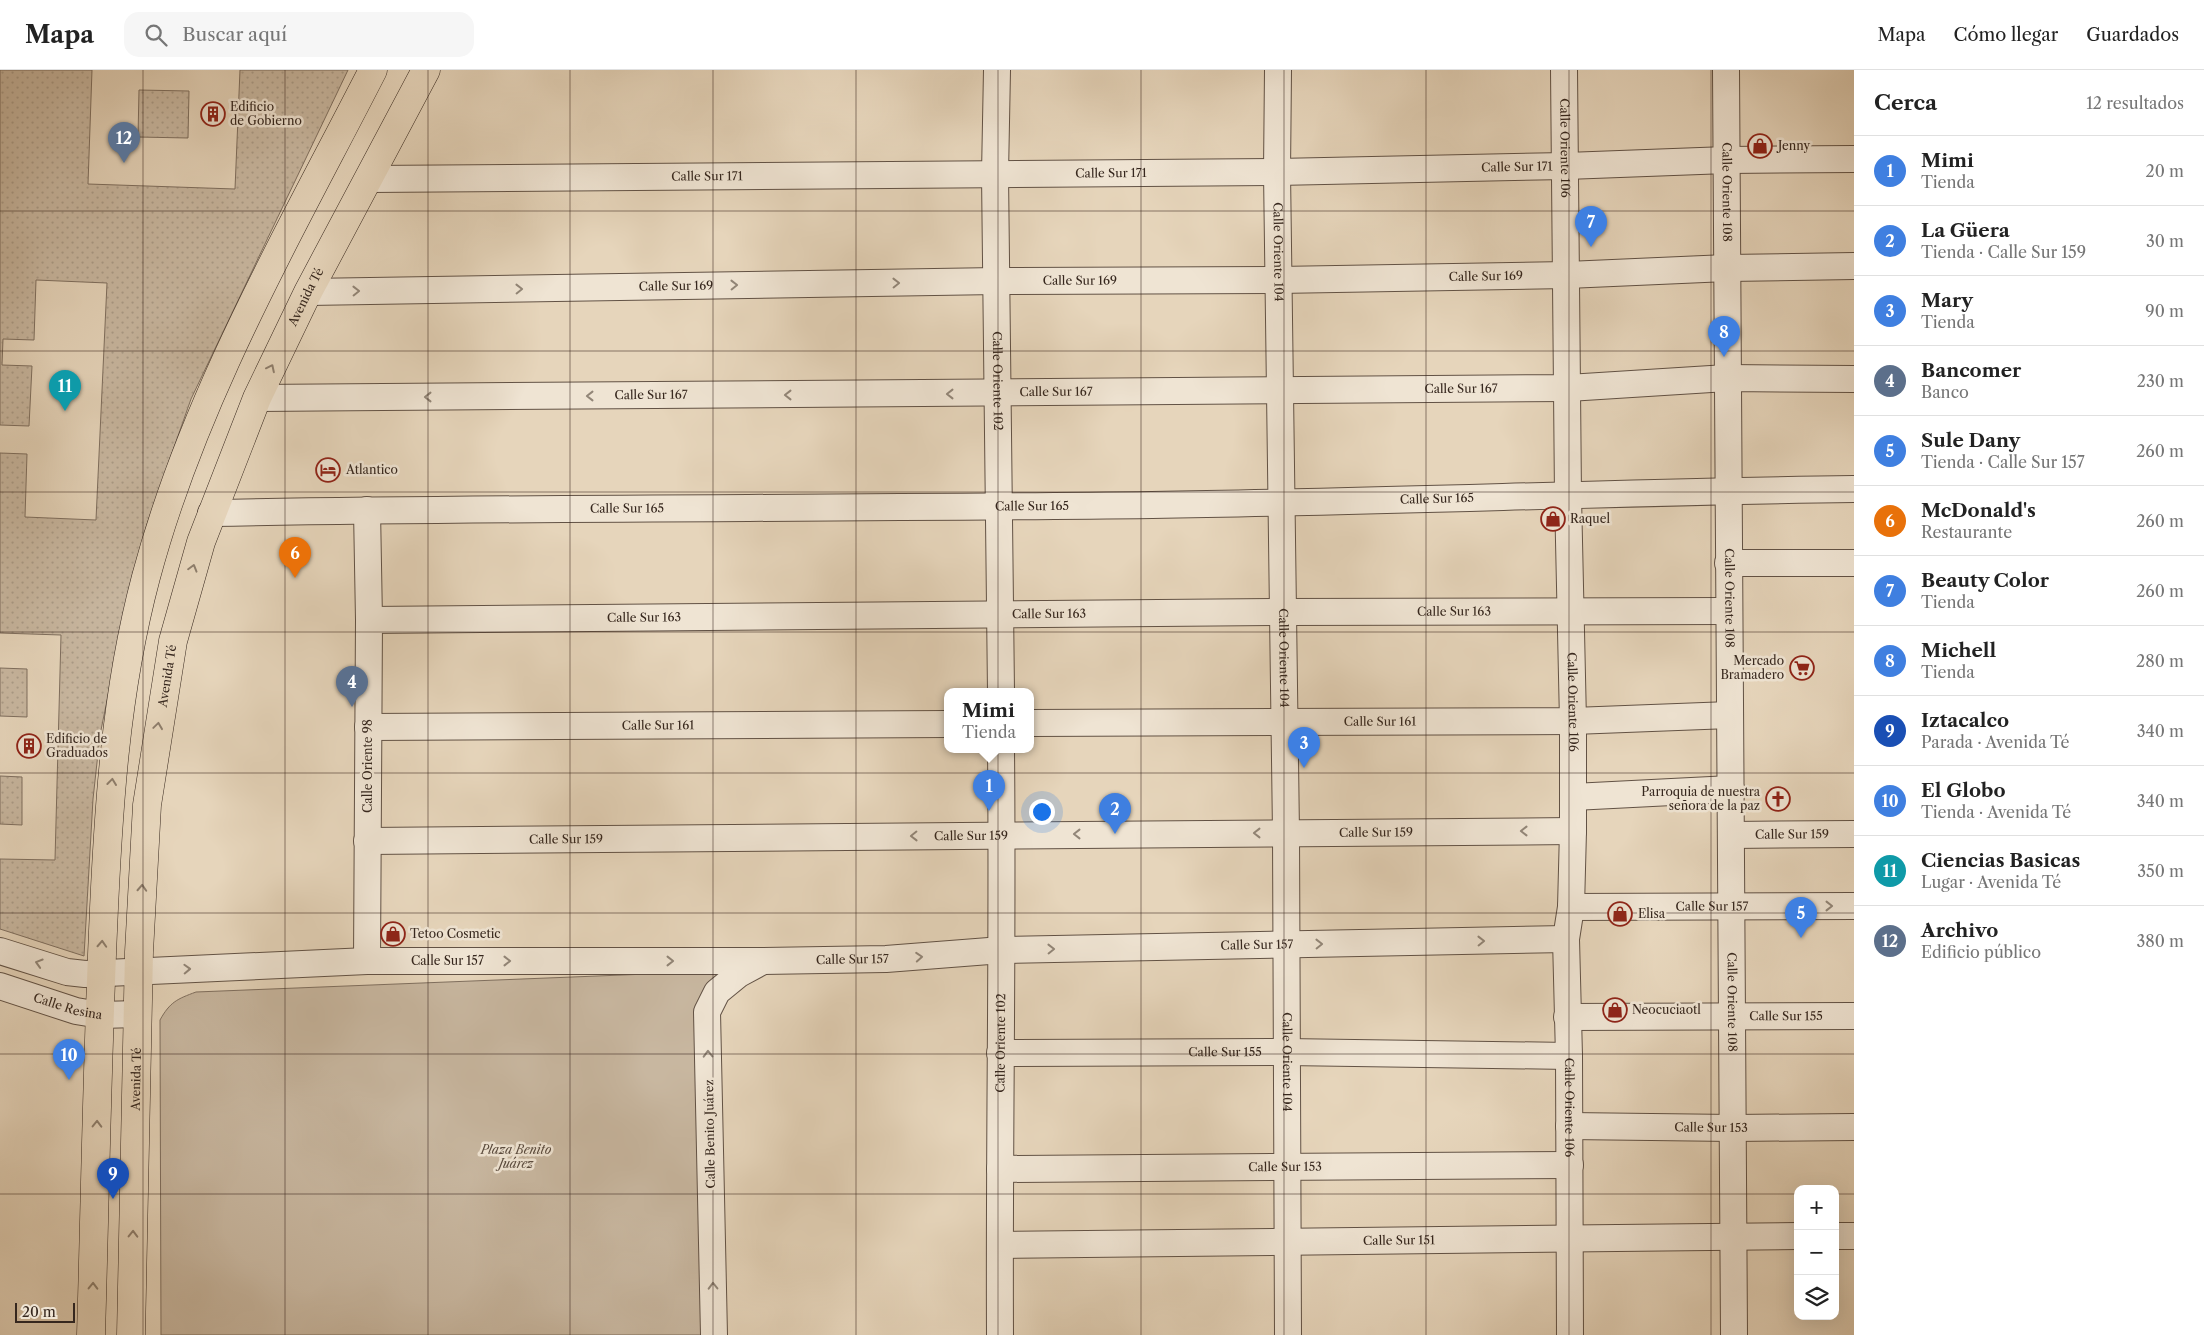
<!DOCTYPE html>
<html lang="es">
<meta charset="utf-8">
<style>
body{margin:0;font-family:"Libre Caslon Text",serif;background:#f6f6f6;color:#222}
.controls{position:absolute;right:15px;bottom:15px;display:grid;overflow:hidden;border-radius:10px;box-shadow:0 5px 20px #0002}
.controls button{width:45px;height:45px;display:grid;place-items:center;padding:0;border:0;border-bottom:1px solid #e0e0e0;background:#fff;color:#222;font:25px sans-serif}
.scale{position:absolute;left:15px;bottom:12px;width:60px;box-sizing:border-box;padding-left:5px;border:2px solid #36271e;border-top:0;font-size:14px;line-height:18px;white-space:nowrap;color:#36271e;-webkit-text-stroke:4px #efe4d3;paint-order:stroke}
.you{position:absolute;left:1041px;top:741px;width:18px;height:18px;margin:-12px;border:4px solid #fff;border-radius:50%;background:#1a73e8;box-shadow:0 0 0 8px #1a73e833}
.badge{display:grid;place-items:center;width:32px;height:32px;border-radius:50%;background:#8f2418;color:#fff;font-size:16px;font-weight:700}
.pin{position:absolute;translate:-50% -41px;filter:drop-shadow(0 1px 2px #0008)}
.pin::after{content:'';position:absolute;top:26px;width:18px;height:15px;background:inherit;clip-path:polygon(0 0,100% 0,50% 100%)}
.popup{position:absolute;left:944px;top:618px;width:90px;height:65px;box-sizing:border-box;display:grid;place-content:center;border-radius:10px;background:#fff;filter:drop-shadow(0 1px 4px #0005);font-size:16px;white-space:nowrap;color:#767676}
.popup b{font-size:19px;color:#222}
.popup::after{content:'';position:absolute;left:50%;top:100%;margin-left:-10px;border:10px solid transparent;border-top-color:#fff}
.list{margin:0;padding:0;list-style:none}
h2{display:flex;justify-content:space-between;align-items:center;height:65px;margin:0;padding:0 20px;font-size:21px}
h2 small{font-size:16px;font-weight:400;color:#767676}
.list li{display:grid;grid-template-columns:32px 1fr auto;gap:15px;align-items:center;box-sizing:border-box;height:70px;padding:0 20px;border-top:1px solid #e0e0e0}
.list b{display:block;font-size:19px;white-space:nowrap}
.list p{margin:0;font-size:16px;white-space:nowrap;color:#767676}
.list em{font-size:16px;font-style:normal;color:#767676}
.icon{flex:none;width:28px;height:28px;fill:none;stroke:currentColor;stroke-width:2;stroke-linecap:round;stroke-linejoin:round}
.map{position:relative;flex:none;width:1854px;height:1265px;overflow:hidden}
header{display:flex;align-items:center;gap:30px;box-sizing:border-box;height:70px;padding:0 25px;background:#fff;border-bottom:1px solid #e0e0e0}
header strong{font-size:24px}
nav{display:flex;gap:28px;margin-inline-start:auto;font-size:18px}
.search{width:350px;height:45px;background:#f6f6f6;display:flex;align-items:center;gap:12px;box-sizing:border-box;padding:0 18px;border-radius:15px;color:#767676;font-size:19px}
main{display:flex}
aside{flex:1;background:#fff}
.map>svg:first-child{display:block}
.grass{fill:url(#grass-dots);stroke:#7f6f5f}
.park{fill:#c8b7a0;stroke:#7f6f5f}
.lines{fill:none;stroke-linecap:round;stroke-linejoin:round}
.minor-casing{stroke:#625245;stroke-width:28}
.major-casing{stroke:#36271e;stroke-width:29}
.minor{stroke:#efe4d3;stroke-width:26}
.major{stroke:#e6d5bb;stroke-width:28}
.oneway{stroke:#928678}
.oneway2{stroke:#8e7e6c}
.grid{fill:none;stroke:#36271e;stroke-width:1;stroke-opacity:0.55}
.labels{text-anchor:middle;stroke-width:5;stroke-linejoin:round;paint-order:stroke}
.poi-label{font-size:12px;fill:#36271e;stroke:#efe4d3;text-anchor:start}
.street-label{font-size:12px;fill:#36271e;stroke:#efe4d3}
.park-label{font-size:12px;font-style:italic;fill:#5a4b3e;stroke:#efe4d3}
</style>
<header>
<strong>Mapa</strong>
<div class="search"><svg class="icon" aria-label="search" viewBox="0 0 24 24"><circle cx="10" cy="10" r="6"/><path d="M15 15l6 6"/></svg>Buscar aquí</div>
<nav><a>Mapa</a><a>Cómo llegar</a><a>Guardados</a></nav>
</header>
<main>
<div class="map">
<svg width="1854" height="1265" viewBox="0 0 1854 1265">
<defs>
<pattern id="grass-dots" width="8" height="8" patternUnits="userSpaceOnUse" patternTransform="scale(1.25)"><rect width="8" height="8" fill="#c8b7a0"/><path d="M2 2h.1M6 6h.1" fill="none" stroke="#ac9d89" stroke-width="1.8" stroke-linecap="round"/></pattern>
</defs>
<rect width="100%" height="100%" fill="#e6d5bb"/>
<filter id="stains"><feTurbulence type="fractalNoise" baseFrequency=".004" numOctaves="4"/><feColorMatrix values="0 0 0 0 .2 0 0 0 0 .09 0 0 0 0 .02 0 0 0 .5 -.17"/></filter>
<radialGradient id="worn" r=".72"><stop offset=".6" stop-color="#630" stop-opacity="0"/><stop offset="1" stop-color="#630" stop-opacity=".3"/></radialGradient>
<g class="grass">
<path d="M0,0H92L88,114L235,119L240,0H348L191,329L147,454L132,507L100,665L93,729L84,886L0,859V789L55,790L61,565L0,563V383L27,384L25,447L96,450L107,213L36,210L34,270L3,269L2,295L32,296L29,356L0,355Z"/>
<path d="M139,20L189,21L188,68L138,67Z"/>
<path d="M0,598L27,599V647L0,646Z"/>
<path d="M0,706L22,707V755L0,754Z"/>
</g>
<path class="park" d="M723,901L711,911L704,1265H161L160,950C170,932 177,929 196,922Z"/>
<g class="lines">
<g class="minor-casing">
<g id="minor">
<path id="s1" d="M997,0L995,104L1001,622"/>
<path id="s2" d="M1278,0L1277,102L1286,763L1288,1265"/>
<path id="s3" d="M1564,0L1568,426L1573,651V761L1571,837L1566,869L1569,986L1570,1265"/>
<path id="s4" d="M1726,0L1734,1265"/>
<path id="s5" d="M369,109L1277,102L1566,96L1727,90L1854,89"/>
<path id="s6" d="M308,222L997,211L1278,210L1567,205L1727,198L1854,196"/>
<path id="s7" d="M257,328L1568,318L1727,308L1854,309"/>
<path d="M367,440L369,550L367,891"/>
<path id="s8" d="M211,443C524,437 838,439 1152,435C1386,432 1620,422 1854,419"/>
<path d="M1728,493H1854"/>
<path id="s9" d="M369,550L1282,542L1729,541"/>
<path id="s10" d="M1030,653L1573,651L1730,645"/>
<path id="s11" d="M368,657L948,654"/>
<path d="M1573,727L1731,719"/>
<path id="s12" d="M1731,765L1854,764"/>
<path id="s13" d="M367,771L1573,761"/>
<path id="s14" d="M1571,837L1854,836"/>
<path id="s15" d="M0,881L67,902L85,904L367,891H763L886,889L1002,880L1566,869"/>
<path id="s16" d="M0,916L76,941L100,945L138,944"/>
<path id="s17" d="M1567,947L1854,946"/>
<path id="s18" d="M1000,983L1286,982L1569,986"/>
<path id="s19" d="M1569,1056L1733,1058L1854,1057"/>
<path id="s20" d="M1000,1099L1570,1095"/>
<path d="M1835,1166H1854"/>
<path id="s21" d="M1000,1175L1798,1166"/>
<path d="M714,1265L707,942L717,922L739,904L763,891"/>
<path id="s22" d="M1000,1265C999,1070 1003,875 1001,680"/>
</g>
</g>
<g class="major-casing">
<g id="major">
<path d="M91,1265C95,1130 97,996 103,861C108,742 115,623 146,507C194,327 289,164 373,0"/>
<path id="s23" d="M131,1265L139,882L147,735L173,571L201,472L257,328L308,222L426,0"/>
</g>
</g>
<use href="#minor" class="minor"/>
<use href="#major" class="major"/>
</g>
<defs><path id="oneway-chevron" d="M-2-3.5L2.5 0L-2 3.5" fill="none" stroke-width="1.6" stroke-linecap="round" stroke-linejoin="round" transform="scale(1.25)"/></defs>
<g class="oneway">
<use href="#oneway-chevron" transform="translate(896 213) rotate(-1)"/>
<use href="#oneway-chevron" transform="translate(734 215) rotate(-1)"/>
<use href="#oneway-chevron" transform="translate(519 219) rotate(-1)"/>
<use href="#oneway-chevron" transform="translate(356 221) rotate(-1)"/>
<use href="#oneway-chevron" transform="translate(950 324) rotate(180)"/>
<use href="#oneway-chevron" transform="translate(788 325) rotate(180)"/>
<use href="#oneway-chevron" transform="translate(590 326) rotate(180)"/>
<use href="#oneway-chevron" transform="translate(428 327) rotate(180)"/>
<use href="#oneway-chevron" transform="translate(1524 761) rotate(180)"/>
<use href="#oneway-chevron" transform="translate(1257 763) rotate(180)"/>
<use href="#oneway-chevron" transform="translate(1077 764) rotate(180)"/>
<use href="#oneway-chevron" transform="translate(914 766) rotate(179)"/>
<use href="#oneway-chevron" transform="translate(1829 836)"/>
<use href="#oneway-chevron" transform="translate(1481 871) rotate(-1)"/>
<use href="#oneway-chevron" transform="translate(1319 874) rotate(-1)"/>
<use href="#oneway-chevron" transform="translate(1051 879) rotate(-1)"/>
<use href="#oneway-chevron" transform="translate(919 887) rotate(-4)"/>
<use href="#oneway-chevron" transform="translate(507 891)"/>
<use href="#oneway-chevron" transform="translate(670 891)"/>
<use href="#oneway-chevron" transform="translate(39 893) rotate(-163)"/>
<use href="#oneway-chevron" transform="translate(187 899) rotate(-2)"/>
<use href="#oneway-chevron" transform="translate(708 984) rotate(-91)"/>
<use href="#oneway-chevron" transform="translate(713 1216) rotate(-91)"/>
</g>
<g class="oneway2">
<use href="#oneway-chevron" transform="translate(271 298) rotate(-64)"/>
<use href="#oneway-chevron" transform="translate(193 498) rotate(-74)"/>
<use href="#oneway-chevron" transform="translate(158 656) rotate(-82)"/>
<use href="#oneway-chevron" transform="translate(112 712) rotate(-83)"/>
<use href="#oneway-chevron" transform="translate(142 818) rotate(-87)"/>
<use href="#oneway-chevron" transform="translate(102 874) rotate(-87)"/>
<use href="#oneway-chevron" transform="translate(97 1054) rotate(-89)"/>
<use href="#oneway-chevron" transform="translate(133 1164) rotate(-89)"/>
<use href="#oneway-chevron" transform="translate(93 1216) rotate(-89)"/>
</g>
<path class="grid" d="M143,0V1265M285,0V1265M428,0V1265M570,0V1265M713,0V1265M856,0V1265M998,0V1265M1141,0V1265M1284,0V1265M1426,0V1265M1569,0V1265M1711,0V1265M0,141H1854M0,281H1854M0,422H1854M0,562H1854M0,703H1854M0,843H1854M0,984H1854M0,1124H1798M1835,1124H1854"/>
<defs>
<g id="building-ring" transform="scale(1.25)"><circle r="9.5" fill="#efe4d3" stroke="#8f2418" stroke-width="1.5"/><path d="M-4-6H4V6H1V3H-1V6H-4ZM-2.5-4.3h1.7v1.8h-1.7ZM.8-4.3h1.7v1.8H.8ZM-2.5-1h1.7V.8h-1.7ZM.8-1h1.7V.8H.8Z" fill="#8f2418"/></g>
<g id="shop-ring" transform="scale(1.25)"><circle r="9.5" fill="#efe4d3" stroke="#8f2418" stroke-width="1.5"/><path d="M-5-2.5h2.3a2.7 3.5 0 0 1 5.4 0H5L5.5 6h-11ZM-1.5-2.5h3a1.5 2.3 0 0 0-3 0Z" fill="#8f2418"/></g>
<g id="hotel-ring" transform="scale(1.25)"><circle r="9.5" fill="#efe4d3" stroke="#8f2418" stroke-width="1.5"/><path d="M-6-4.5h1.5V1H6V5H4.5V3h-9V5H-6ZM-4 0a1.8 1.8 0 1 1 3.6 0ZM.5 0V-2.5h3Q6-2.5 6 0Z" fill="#8f2418"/></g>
<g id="supermarket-ring" transform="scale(1.25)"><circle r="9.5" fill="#efe4d3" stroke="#8f2418" stroke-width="1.5"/><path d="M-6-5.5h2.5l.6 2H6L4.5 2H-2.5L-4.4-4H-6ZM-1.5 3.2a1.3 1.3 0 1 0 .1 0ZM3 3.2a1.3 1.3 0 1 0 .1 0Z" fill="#8f2418"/></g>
<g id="church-ring" transform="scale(1.25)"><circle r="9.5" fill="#efe4d3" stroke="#8f2418" stroke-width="1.5"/><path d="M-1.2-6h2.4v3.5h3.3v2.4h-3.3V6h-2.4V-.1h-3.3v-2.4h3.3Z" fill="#8f2418"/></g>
</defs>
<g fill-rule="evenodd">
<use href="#building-ring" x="213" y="44"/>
<use href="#shop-ring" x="1760" y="76"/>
<use href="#hotel-ring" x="328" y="400"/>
<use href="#shop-ring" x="1553" y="449"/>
<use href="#supermarket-ring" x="1802" y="598"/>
<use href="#building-ring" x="29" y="676"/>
<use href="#church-ring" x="1778" y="729"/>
<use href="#shop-ring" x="1620" y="844"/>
<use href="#shop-ring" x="393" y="864"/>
<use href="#shop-ring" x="1615" y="940"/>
</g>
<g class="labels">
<g class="poi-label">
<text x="230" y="41">Edificio<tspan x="230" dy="14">de Gobierno</tspan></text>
<text x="1778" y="80">Jenny</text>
<text x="346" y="404">Atlantico</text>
<text x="1570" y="453">Raquel</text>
<text x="1784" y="595" text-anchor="end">Mercado<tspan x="1784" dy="14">Bramadero</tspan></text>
<text x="46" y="673">Edificio de<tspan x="46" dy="14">Graduados</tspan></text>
<text x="1760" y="726" text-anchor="end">Parroquia de nuestra<tspan x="1760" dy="14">señora de la paz</tspan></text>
<text x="1638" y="848">Elisa</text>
<text x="410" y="868">Tetoo Cosmetic</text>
<text x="1632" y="944">Neocuciaotl</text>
</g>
<g class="street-label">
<text dy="4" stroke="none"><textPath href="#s3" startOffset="78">Calle Oriente 106</textPath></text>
<text dy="4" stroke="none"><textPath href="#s5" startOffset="1148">Calle Sur 171</textPath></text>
<text dy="4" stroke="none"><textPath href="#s5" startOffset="742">Calle Sur 171</textPath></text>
<text dy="4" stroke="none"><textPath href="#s5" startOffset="338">Calle Sur 171</textPath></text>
<text dy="4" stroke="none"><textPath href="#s4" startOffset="122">Calle Oriente 108</textPath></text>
<text dy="4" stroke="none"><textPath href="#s2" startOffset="182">Calle Oriente 104</textPath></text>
<text dy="4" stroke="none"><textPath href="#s6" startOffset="1178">Calle Sur 169</textPath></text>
<text dy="4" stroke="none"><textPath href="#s6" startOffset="772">Calle Sur 169</textPath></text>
<text dy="4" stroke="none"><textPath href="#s6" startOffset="368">Calle Sur 169</textPath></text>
<text dy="4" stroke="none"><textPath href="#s23" startOffset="1066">Avenida Té</textPath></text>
<text dy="4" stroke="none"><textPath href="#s1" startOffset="311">Calle Oriente 102</textPath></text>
<text dy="4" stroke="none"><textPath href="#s7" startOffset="1204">Calle Sur 167</textPath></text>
<text dy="4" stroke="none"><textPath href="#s7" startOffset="799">Calle Sur 167</textPath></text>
<text dy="4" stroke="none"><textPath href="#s7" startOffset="394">Calle Sur 167</textPath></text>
<text dy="4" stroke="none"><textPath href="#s8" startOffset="1226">Calle Sur 165</textPath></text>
<text dy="4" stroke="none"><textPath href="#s8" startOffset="821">Calle Sur 165</textPath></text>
<text dy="4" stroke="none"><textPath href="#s8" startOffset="416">Calle Sur 165</textPath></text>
<text dy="4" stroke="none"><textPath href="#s4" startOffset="528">Calle Oriente 108</textPath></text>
<text dy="4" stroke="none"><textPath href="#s9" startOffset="1085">Calle Sur 163</textPath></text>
<text dy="4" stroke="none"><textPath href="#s9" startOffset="680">Calle Sur 163</textPath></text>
<text dy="4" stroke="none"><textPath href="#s9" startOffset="275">Calle Sur 163</textPath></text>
<text dy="4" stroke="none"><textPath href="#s2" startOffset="588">Calle Oriente 104</textPath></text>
<text dy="4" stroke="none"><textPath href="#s23" startOffset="661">Avenida Té</textPath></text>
<text dy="4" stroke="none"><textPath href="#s3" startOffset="632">Calle Oriente 106</textPath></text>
<text dy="4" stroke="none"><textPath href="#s10" startOffset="350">Calle Sur 161</textPath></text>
<text dy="4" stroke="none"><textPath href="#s11" startOffset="290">Calle Sur 161</textPath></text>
<text transform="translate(368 696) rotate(-90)" y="4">Calle Oriente 98</text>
<text dy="4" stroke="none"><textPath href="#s13" startOffset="1009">Calle Sur 159</textPath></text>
<text dy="4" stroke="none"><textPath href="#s13" startOffset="604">Calle Sur 159</textPath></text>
<text dy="4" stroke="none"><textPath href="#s12" startOffset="61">Calle Sur 159</textPath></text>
<text dy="4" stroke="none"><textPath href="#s13" startOffset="199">Calle Sur 159</textPath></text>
<text dy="4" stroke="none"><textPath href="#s14" startOffset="141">Calle Sur 157</textPath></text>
<text dy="4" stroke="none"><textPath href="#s15" startOffset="1261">Calle Sur 157</textPath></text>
<text dy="4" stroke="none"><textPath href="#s15" startOffset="856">Calle Sur 157</textPath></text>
<text dy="4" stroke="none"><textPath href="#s15" startOffset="451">Calle Sur 157</textPath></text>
<text dy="4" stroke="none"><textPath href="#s4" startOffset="932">Calle Oriente 108</textPath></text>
<text dy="4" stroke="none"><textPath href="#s16" startOffset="71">Calle Resina</textPath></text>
<text dy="4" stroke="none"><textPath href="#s17" startOffset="219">Calle Sur 155</textPath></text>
<text dy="4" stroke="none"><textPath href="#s22" startOffset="292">Calle Oriente 102</textPath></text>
<text dy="4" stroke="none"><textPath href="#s18" startOffset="225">Calle Sur 155</textPath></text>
<text dy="4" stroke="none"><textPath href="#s2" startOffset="992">Calle Oriente 104</textPath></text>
<text dy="4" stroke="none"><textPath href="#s23" startOffset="256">Avenida Té</textPath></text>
<text dy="4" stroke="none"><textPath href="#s3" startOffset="1038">Calle Oriente 106</textPath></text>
<text dy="4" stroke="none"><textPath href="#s19" startOffset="142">Calle Sur 153</textPath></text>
<text transform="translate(710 1064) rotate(-91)" y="4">Calle Benito Juárez</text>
<text dy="4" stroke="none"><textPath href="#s20" startOffset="285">Calle Sur 153</textPath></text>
<text dy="4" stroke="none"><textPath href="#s21" startOffset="399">Calle Sur 151</textPath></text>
</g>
<g class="park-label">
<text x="516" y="1084">Plaza Benito<tspan x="516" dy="14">Juárez</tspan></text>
</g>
</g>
<rect width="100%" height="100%" filter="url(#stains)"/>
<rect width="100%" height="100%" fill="url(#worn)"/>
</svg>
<div class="controls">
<button>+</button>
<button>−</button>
<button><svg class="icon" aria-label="layers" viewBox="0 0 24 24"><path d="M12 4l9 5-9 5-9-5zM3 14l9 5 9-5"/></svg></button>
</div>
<div class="scale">20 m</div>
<div class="you"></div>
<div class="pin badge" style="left:989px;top:741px;background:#3f7fe0">1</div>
<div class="popup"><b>Mimi</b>Tienda</div>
<div class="pin badge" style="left:1115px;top:764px;background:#3f7fe0">2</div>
<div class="pin badge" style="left:1304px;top:698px;background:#3f7fe0">3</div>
<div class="pin badge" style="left:352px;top:637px;background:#5c6f8a">4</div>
<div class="pin badge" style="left:1801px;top:868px;background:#3f7fe0">5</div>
<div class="pin badge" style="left:295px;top:508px;background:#e8710a">6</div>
<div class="pin badge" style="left:1591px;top:177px;background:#3f7fe0">7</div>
<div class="pin badge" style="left:1724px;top:287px;background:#3f7fe0">8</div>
<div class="pin badge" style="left:113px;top:1129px;background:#1a4fb4">9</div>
<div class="pin badge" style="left:69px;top:1010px;background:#3f7fe0">10</div>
<div class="pin badge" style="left:65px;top:341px;background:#0f9aa8">11</div>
<div class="pin badge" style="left:124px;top:93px;background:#5c6f8a">12</div>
</div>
<aside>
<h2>Cerca<small>12 resultados</small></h2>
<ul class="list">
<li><span class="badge" style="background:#3f7fe0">1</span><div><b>Mimi</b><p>Tienda</p></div><em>20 m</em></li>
<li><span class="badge" style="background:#3f7fe0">2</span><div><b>La Güera</b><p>Tienda · Calle Sur 159</p></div><em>30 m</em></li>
<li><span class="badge" style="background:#3f7fe0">3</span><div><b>Mary</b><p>Tienda</p></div><em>90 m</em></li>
<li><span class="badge" style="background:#5c6f8a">4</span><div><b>Bancomer</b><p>Banco</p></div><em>230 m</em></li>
<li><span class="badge" style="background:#3f7fe0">5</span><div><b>Sule Dany</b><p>Tienda · Calle Sur 157</p></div><em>260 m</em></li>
<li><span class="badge" style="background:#e8710a">6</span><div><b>McDonald's</b><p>Restaurante</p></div><em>260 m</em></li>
<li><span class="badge" style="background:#3f7fe0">7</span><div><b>Beauty Color</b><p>Tienda</p></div><em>260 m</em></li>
<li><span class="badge" style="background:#3f7fe0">8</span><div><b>Michell</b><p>Tienda</p></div><em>280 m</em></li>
<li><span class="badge" style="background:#1a4fb4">9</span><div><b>Iztacalco</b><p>Parada · Avenida Té</p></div><em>340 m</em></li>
<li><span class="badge" style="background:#3f7fe0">10</span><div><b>El Globo</b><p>Tienda · Avenida Té</p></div><em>340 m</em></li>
<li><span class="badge" style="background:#0f9aa8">11</span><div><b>Ciencias Basicas</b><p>Lugar · Avenida Té</p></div><em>350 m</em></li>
<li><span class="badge" style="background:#5c6f8a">12</span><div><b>Archivo</b><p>Edificio público</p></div><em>380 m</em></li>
</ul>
</aside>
</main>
